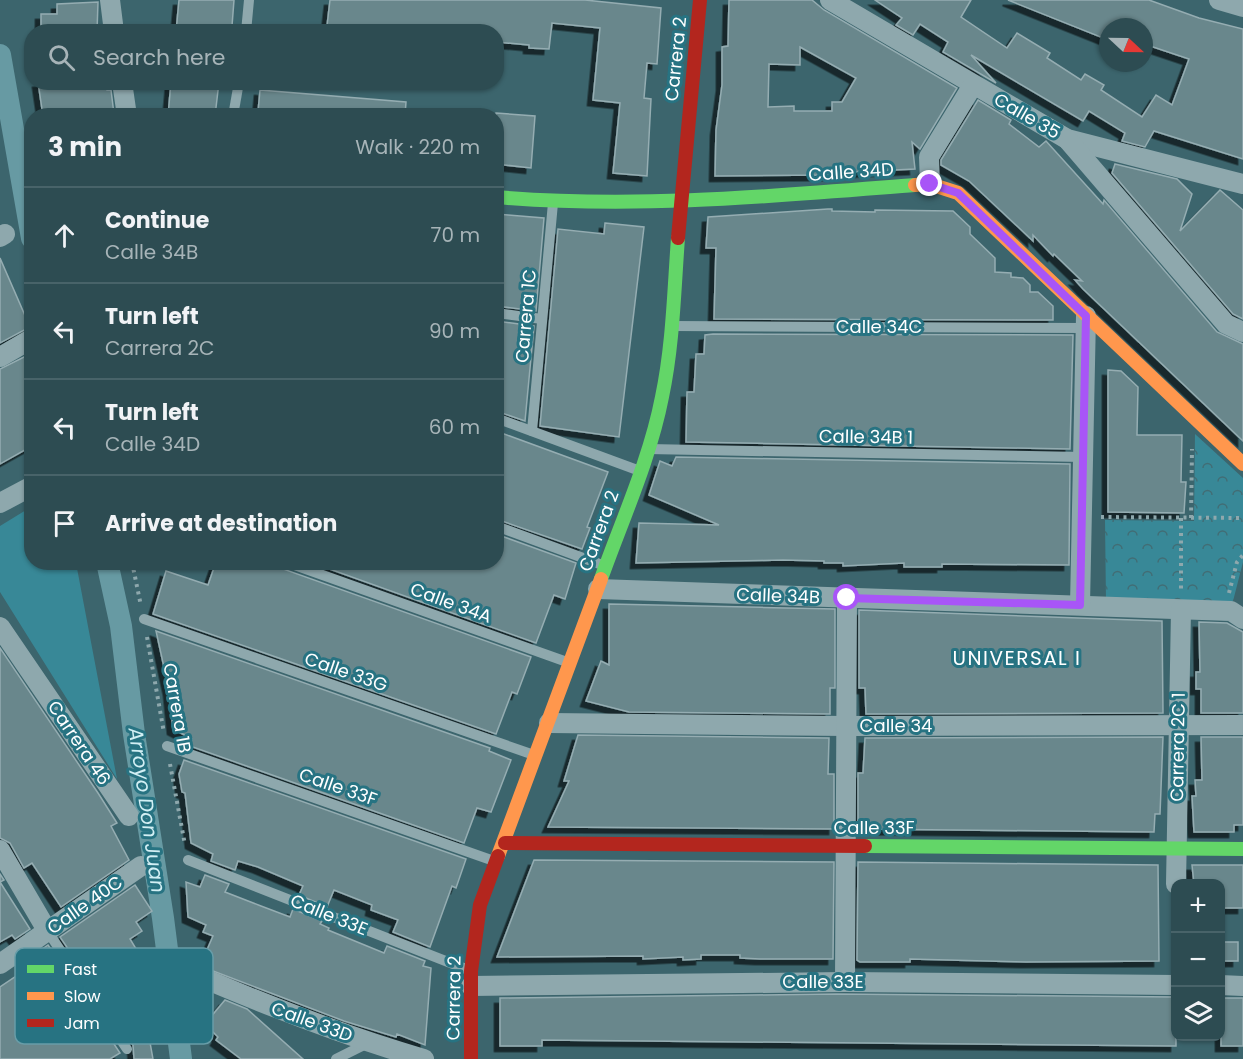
<!DOCTYPE html>
<meta charset="utf-8">
<style>
body{margin:0;font-family:Poppins,sans-serif;background:#39565c;color:#f1f3f6}
.controls{position:absolute;right:18px;bottom:18px;display:grid;overflow:hidden;border-radius:12px;box-shadow:0 2px 4px #0004}
.controls button{width:54px;height:54px;display:grid;place-items:center;padding:0;border:0;border-bottom:2px solid #486369;background:#2d4c52;color:#f1f3f6;font:30px sans-serif}
.compass{position:absolute;left:1099px;top:18px;width:54px;height:54px;border-radius:50%;background:#2d4c52;box-shadow:0 2px 4px #0004;rotate:112deg}
.stop{position:absolute;width:18px;height:18px;margin:-14px;border:4px solid #a855f7;border-radius:50%;background:#fff}
.stop.end{background:#a855f7;border-color:#fff;box-shadow:0 2px 6px #0008}
.list{margin:0;padding:0;list-style:none}
h2{display:flex;justify-content:space-between;align-items:center;height:78px;margin:0;padding:0 24px;font-size:26px}
h2 small{font-size:20px;font-weight:400;color:#a7b4b8}
.list li{display:grid;grid-template-columns:39px 1fr auto;gap:18px;align-items:center;box-sizing:border-box;height:96px;padding:0 24px;border-top:2px solid #486369}
.list b{display:block;font-size:22px;white-space:nowrap}
.list p{margin:0;font-size:20px;white-space:nowrap;color:#a7b4b8}
.list em{font-size:20px;font-style:normal;color:#a7b4b8}
.icon{flex:none;width:33px;height:33px;fill:none;stroke:currentColor;stroke-width:2;stroke-linecap:round;stroke-linejoin:round}
.map{position:relative;flex:none;width:1243px;height:1059px;overflow:hidden}
.search{position:absolute;background:#2d4c52;box-shadow:0 2px 4px #0004;left:24px;top:24px;width:480px;height:66px;display:flex;align-items:center;gap:15px;box-sizing:border-box;padding:0 21px;border-radius:24px;color:#a7b4b8;font-size:22px}
.panel{position:absolute;background:#2d4c52;box-shadow:0 2px 4px #0004;left:24px;top:108px;width:480px;height:462px;border-radius:24px}
.map>svg:first-child{display:block}
.green{fill:#388897}
.park{fill:url(#park-crowns)}
.lines{fill:none;stroke-linecap:round;stroke-linejoin:round}
.canal{stroke:#679aa3;stroke-width:22}
.building{fill:#69878c;stroke:#95adb2;stroke-width:1.5;fill-rule:evenodd;filter:url(#shadow)}
.path{stroke:#8ea8ad;stroke-width:4;stroke-dasharray:3 4.5;stroke-linecap:butt}
.lane{stroke:#8ea8ad;stroke-width:10}
.street{stroke:#8ea8ad;stroke-width:20}
.fast{stroke:#63d668;stroke-width:14}
.slow{stroke:#ff974d;stroke-width:14}
.jam{stroke:#b3261e;stroke-width:14}
.route{stroke:#a855f7;stroke-width:8}
.labels{text-anchor:middle;stroke-width:6;stroke-linejoin:round;paint-order:stroke}
.street-label{font-size:18px;fill:#fff;stroke:#277382}
.neighbourhood-label{font-size:20px;letter-spacing:1.5px;fill:#fff;stroke:#277382}
.water-label{font-size:20px;font-style:italic;fill:#d2eff4;stroke:#277382}
.key{fill:#277382;stroke:#689da8;stroke-width:1.5}
.key-label{font-size:16px;fill:#fff}
</style>
<div class="map">
<svg width="1243" height="1059" viewBox="0 0 1243 1059">
<defs>
<pattern id="park-crowns" width="20" height="18" patternUnits="userSpaceOnUse" patternTransform="scale(1.5)"><rect width="20" height="18" fill="#388897"/><path d="M2 6a3 3 0 1 1 6 0M12 15a3 3 0 1 1 6 0" fill="none" stroke="#416d75"/></pattern>
<filter id="shadow"><feDropShadow dx="-5.5" dy="5.5" stdDeviation="0" flood-color="#0009"/></filter>
</defs>
<rect width="100%" height="100%" fill="#3c656d"/>
<path class="green" d="M31,507L32,562L76,563L117,779L0,592V526Z"/>
<path class="park" d="M1195,434L1243,478V562L1232,605L1106,602L1105,520L1194,521Z"/>
<g class="lines">
<g class="canal">
<path d="M0,55L32,238"/>
<path d="M107,562L121,626L134,734L163,918L181,1059"/>
</g>
</g>
<g class="building">
<path d="M179,0H234L232,26L226,25L225,32H176Z"/>
<path d="M330,0H585L661,8L657,64L647,63L644,98L651,99L647,176L613,173L620,103L593,100L600,28L552,23L549,49L529,48V45L496,42V32H389L327,26Z"/>
<path d="M729,0H812L824,10L957,88L920,149L912,142L915,169L832,173L828,175L715,176L716,130L722,85V47L728,46ZM800,47L856,78L842,102H832V111H794V106L768,107L769,64L800,65Z"/>
<path d="M875,0H971L961,17L1007,48L1017,33L1050,53L1047,58L1081,80L1085,74L1104,85L1101,90L1142,117L1156,95L1172,105L1189,59L1144,44V27H1108V40L1008,0H1149L1199,18L1243,29V159L1154,131L1145,147L1122,141L1125,133L1089,111L1083,121L971,55L996,83L943,52L948,42L920,24L913,35L896,25L902,18Z"/>
<path d="M98,2L97,32H41V14H57V4Z"/>
<path d="M38,82H106L107,90H111L114,114L43,116Z"/>
<path d="M171,82H219L215,116H168Z"/>
<path d="M260,90L406,102L405,116H298L258,112Z"/>
<path d="M978,100L1011,120L1009,124L1039,147L1046,141L1103,204L1104,200L1217,332L1243,344V441L1083,289L1075,280L1082,281L1054,254L1053,256L1033,235V241L969,181L941,165V160Z"/>
<path d="M496,113L535,116L531,168L496,164Z"/>
<path d="M1115,164L1177,179L1192,194L1180,231L1220,190L1243,210V319L1233,314L1112,173Z"/>
<path d="M828,209H832V211L875,212V210L953,211L970,227V234L995,258V272L1011,273V277L1023,278L1030,285V292H1038L1053,306V320L714,319L716,248H706L708,217Z"/>
<path d="M496,214L544,218L536,311L496,306Z"/>
<path d="M605,223L644,227L619,437L540,426L558,229L604,234Z"/>
<path d="M0,258L30,327L0,343Z"/>
<path d="M496,321L534,326L525,421L496,411Z"/>
<path d="M713,334L1073,335L1070,449L686,442L687,392H694L696,354H704L705,335Z"/>
<path d="M32,353V446L0,464V369Z"/>
<path d="M1108,370L1121,371L1138,387L1137,435H1182L1181,482H1186L1184,513L1108,512Z"/>
<path d="M496,431L608,472L587,527L590,528L582,549L496,519Z"/>
<path d="M676,457L1070,464L1069,565L942,564V567H904V563L843,566V563H824V561L783,560L636,563L639,523L719,525L649,495L660,461L672,466Z"/>
<path d="M496,534L576,563L565,599L554,595L536,643L310,562H496Z"/>
<path d="M216,562H279L283,569L531,657L517,694L512,692L496,734L153,614L166,571L208,585Z"/>
<path d="M609,604L835,609V688H830V714L629,712L586,701L601,661L609,665Z"/>
<path d="M859,610L1162,621L1163,713L866,714L865,688H859Z"/>
<path d="M1199,622L1227,623L1243,632V713H1201V689H1196V672H1200Z"/>
<path d="M156,631L490,748L489,751L511,760L491,812L477,808L464,843L190,746L192,739L173,729L169,690Z"/>
<path d="M0,648L98,793L117,823L111,826L129,860L61,907L32,863L24,868L10,843L0,838Z"/>
<path d="M578,735L829,738L828,774H834V829L548,827L569,781H564Z"/>
<path d="M1163,737L1160,814H1155L1154,832L858,829V773H863L865,738Z"/>
<path d="M1201,737H1243V825H1234V832H1194L1192,796H1196L1195,780H1202Z"/>
<path d="M184,760L466,859L456,888L452,886L430,947L393,932L398,920L371,910L372,905L334,890L327,907L299,895L303,886L258,867L238,861L235,870L211,861L213,854L191,843L185,793L182,792L179,774Z"/>
<path d="M534,860L834,862L833,959H760L740,958V955H701V959L683,960V957L643,959V956L497,957Z"/>
<path d="M858,862L1158,865L1159,961L1026,962L910,959V962H860L857,960Z"/>
<path d="M1192,865H1243V908H1221V884H1194Z"/>
<path d="M0,874L4,880L0,882L30,929L15,939L12,935L0,942Z"/>
<path d="M205,875L229,884L225,892L261,906L290,917L293,909L322,921L320,924L329,928L328,930L384,953L387,946L425,961L423,966L431,968L425,1045L397,1034L396,1037L344,1021L200,966L213,936L203,932L206,925L188,917L186,882L200,887Z"/>
<path d="M135,885L152,911L136,922L142,931L130,939L149,970L139,976L150,999L146,1001L152,1011L147,1014L157,1033L149,1037L153,1059H134L133,1045L60,937Z"/>
<rect x="1221" y="942" width="17" height="19"/>
<path d="M48,945L120,1053L110,1059H0V987L31,966L27,960Z"/>
<path d="M837,994L1176,997V1046L542,1040V1046H500V998Z"/>
<rect x="1221" y="998" width="22" height="48"/>
<path d="M225,1000L247,1009L303,1059H241L216,1040L218,1037L208,1027L209,1019Z"/>
</g>
<g class="lines">
<g class="path">
<path d="M1101,517L1243,518"/>
<path d="M1181,518V591"/>
<path d="M1191,518L1192,449"/>
<path d="M132,562L141,606"/>
<path d="M1229,593L1237,562L1243,555"/>
<path d="M147,637L164,733"/>
<path d="M170,764L185,845"/>
</g>
<g class="lane">
<path d="M246,32L249,0"/>
<path d="M233,116L239,82"/>
<path d="M496,313L542,319"/>
<path d="M672,326L1086,328"/>
<path d="M496,418L640,471"/>
<path d="M532,431L553,203"/>
<path d="M648,449L1083,457"/>
<path d="M496,526L605,566"/>
<path d="M286,562L567,662"/>
<path d="M144,619L534,755"/>
<path d="M167,746L494,861"/>
<path d="M188,860L471,971"/>
<path d="M48,932L127,1049"/>
<path d="M336,1059L368,1043"/>
</g>
<g class="street">
<path d="M110,0L114,32"/>
<path d="M830,0L1067,139L1243,184"/>
<path d="M1219,0L1243,7"/>
<path d="M122,82L127,116"/>
<path d="M1067,139L1226,324L1243,332"/>
<path d="M930,184L929,157L973,85"/>
<path d="M0,237L5,234"/>
<path d="M0,357L31,339"/>
<path d="M0,503L32,486"/>
<path d="M598,589L1231,611L1243,619"/>
<path d="M1080,605L1086,316"/>
<path d="M0,627L129,816"/>
<path d="M549,723L848,726L1243,725"/>
<path d="M0,850L48,932"/>
<path d="M1176,884L1181,610"/>
<path d="M0,964L141,866"/>
<path d="M203,978C276,1009 348,1037 424,1059"/>
<path d="M845,982L847,598"/>
<path d="M1220,985L1243,986"/>
<path d="M471,986L845,982L1176,985"/>
</g>
<g class="fast">
<path d="M496,197C636,209 775,196 915,185"/>
<path d="M601,579C622,520 650,459 662,397C673,345 674,291 678,238"/>
<path d="M865,846L1243,849"/>
</g>
<g class="slow">
<path d="M915,185L930,184L958,193L1243,464"/>
<path d="M498,856L601,579"/>
</g>
<g class="jam">
<path d="M678,238L700,0"/>
<path d="M505,843L865,846"/>
<path d="M471,1059V971L480,905L498,856"/>
</g>
</g>
<g class="lines">
<path class="route" d="M847,598L1080,605L1086,316L958,193L930,184"/>
</g>
<g class="labels">
<g class="street-label">
<text transform="translate(676 59) rotate(-84)" y="6">Carrera 2</text>
<text transform="translate(1027 116) rotate(30)" y="6">Calle 35</text>
<text transform="translate(851 172) rotate(-4)" y="6">Calle 34D</text>
<text transform="translate(526 316) rotate(-85)" y="6">Carrera 1C</text>
<text x="879" y="333">Calle 34C</text>
<text transform="translate(866 437) rotate(1)" y="6">Calle 34B 1</text>
<text transform="translate(599 531) rotate(-70)" y="6">Carrera 2</text>
<text transform="translate(778 596) rotate(2)" y="6">Calle 34B</text>
<text transform="translate(451 603) rotate(20)" y="6">Calle 34A</text>
<text transform="translate(346 672) rotate(19)" y="6">Calle 33G</text>
<text transform="translate(177 708) rotate(80)" y="6">Carrera 1B</text>
<text x="896" y="732">Calle 34</text>
<text transform="translate(79 743) rotate(56)" y="6">Carrera 46</text>
<text transform="translate(1178 747) rotate(-89)" y="6">Carrera 2C 1</text>
<text transform="translate(338 787) rotate(19)" y="6">Calle 33F</text>
<text x="874" y="834">Calle 33F</text>
<text transform="translate(85 905) rotate(-35)" y="6">Calle 40C</text>
<text transform="translate(329 915) rotate(22)" y="6">Calle 33E</text>
<text x="823" y="988">Calle 33E</text>
<text transform="translate(454 998) rotate(-89)" y="6">Carrera 2</text>
<text transform="translate(312 1022) rotate(20)" y="6">Calle 33D</text>
</g>
<g class="neighbourhood-label">
<text x="1017" y="665">UNIVERSAL I</text>
</g>
<g class="water-label">
<text transform="translate(147 810) rotate(82)" y="7">Arroyo Don Juan</text>
</g>
</g>
<rect x="15" y="948" width="198" height="96" rx="9" class="key"/>
<rect x="27" y="965" width="27" height="8" fill="#63d668"/>
<rect x="27" y="992" width="27" height="8" fill="#ff974d"/>
<rect x="27" y="1019" width="27" height="8" fill="#b3261e"/>
<g class="key-label">
<text x="64" y="975">Fast</text>
<text x="64" y="1002">Slow</text>
<text x="64" y="1029">Jam</text>
</g>
</svg>
<div class="controls">
<button>+</button>
<button>−</button>
<button><svg class="icon" aria-label="layers" viewBox="0 0 24 24"><path d="M12 4l9 5-9 5-9-5zM3 14l9 5 9-5"/></svg></button>
</div>
<svg class="compass" viewBox="-18 -18 36 36"><path d="M0-13l5 13h-10z" fill="#e53935"/><path d="M0 13l5-13h-10z" fill="#a7b4b8"/></svg>
<div class="stop" style="left:847px;top:598px"></div>
<div class="stop end" style="left:930px;top:184px"></div>
<div class="search"><svg class="icon" aria-label="search" viewBox="0 0 24 24"><circle cx="10" cy="10" r="6"/><path d="M15 15l6 6"/></svg>Search here</div>
<section class="panel">
<h2>3 min<small>Walk · 220 m</small></h2>
<ul class="list">
<li><svg class="icon" aria-label="ahead" viewBox="0 0 24 24"><path d="M12 20V5M6 11l6-6 6 6"/></svg><div><b>Continue</b><p>Calle 34B</p></div><em>70 m</em></li>
<li><svg class="icon" aria-label="left" viewBox="0 0 24 24"><path d="M17 20v-9H6M10 6l-5 5 5 5"/></svg><div><b>Turn left</b><p>Carrera 2C</p></div><em>90 m</em></li>
<li><svg class="icon" aria-label="left" viewBox="0 0 24 24"><path d="M17 20v-9H6M10 6l-5 5 5 5"/></svg><div><b>Turn left</b><p>Calle 34D</p></div><em>60 m</em></li>
<li><svg class="icon" aria-label="arrive" viewBox="0 0 24 24"><path d="M6 21V4h12l-3 4 3 4H6"/></svg><div><b>Arrive at destination</b></div></li>
</ul>
</section>
</div>
